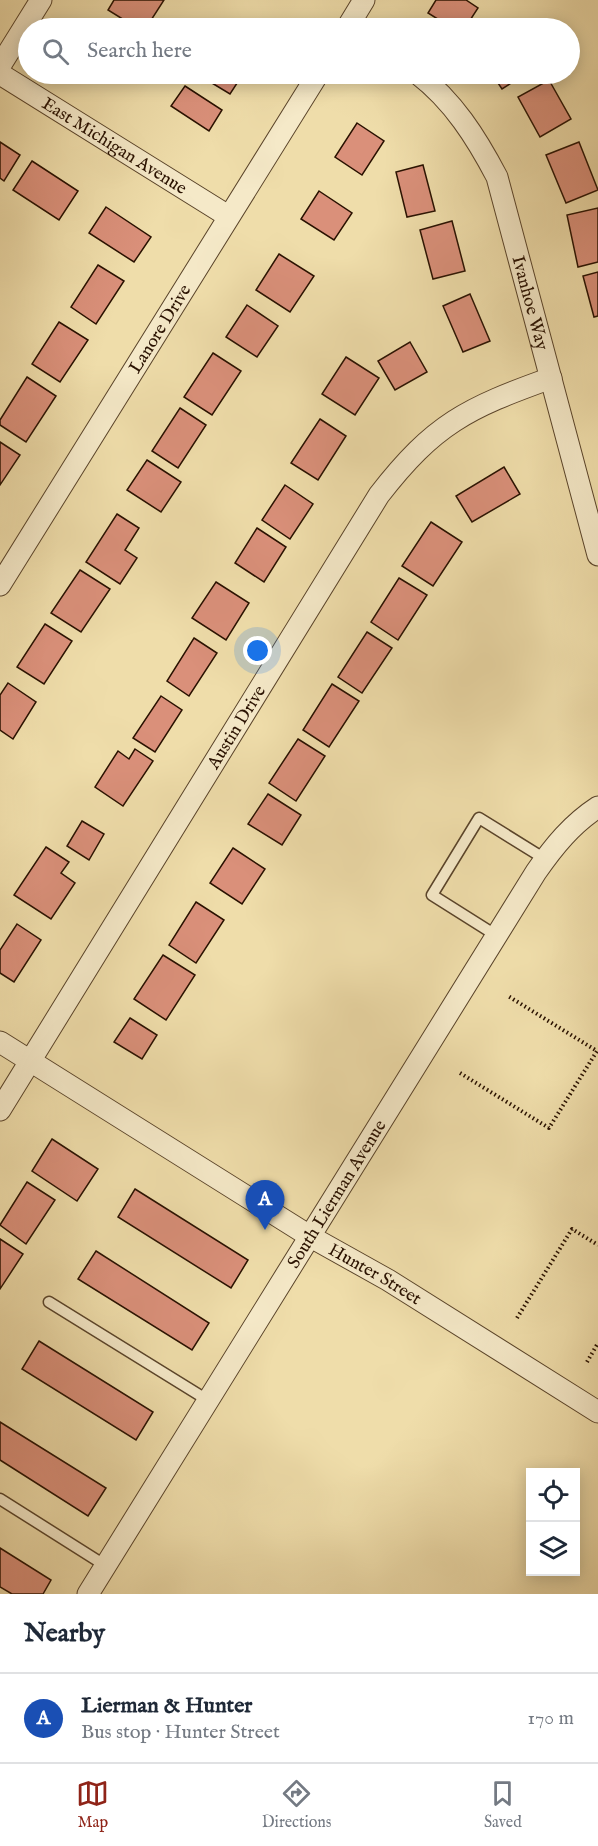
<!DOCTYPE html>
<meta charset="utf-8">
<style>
body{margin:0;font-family:"IM FELL English",serif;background:#f6f6f7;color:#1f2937}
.controls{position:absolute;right:18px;bottom:18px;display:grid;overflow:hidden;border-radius:0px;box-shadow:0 3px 15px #0003}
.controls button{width:54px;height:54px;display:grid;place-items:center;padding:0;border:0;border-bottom:2px solid #e0e1e3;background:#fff;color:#1f2937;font:30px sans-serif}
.you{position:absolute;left:258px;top:651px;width:21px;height:21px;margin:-15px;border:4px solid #fff;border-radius:50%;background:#1a73e8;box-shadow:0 0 0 9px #1a73e833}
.badge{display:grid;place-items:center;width:39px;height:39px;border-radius:50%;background:#8f2418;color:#fff;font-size:20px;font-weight:700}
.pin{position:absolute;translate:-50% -50px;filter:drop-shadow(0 2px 3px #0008)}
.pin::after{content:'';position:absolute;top:32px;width:21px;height:18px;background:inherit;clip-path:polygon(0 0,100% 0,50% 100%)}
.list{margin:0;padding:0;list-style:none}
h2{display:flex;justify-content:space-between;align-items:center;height:78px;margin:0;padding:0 24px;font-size:26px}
h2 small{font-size:20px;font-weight:400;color:#747a83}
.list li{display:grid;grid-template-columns:39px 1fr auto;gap:18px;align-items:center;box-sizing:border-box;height:90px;padding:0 24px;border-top:2px solid #e0e1e3}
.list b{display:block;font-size:22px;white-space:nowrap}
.list p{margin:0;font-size:20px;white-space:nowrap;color:#747a83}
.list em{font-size:20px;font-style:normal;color:#747a83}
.icon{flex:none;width:33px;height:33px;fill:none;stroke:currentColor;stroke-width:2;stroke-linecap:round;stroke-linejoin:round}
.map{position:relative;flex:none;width:598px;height:1594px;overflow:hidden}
.search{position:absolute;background:#fff;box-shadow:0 3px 15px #0003;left:18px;right:18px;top:18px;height:66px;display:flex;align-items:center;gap:15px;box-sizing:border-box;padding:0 21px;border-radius:33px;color:#747a83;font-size:22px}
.sheet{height:168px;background:#fff}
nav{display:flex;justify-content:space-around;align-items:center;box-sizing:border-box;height:84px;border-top:2px solid #e0e1e3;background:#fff;font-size:16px;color:#747a83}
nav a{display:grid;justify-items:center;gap:3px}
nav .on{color:#8f2418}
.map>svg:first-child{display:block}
.building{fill:#da907a;stroke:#291100;stroke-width:1.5}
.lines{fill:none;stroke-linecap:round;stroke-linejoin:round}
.lane-casing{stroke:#5a442a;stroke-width:13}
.street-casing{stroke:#5a442a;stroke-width:23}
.path{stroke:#291100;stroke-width:4;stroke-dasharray:1.5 3;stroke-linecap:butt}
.lane{stroke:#f5e9c8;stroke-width:10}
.street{stroke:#f5e9c8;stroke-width:21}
.labels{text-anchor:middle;stroke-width:4.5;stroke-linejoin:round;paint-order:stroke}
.street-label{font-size:18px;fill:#291100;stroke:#f5e9c8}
</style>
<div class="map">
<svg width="598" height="1594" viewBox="0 0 598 1594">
<rect width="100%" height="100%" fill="#efddaa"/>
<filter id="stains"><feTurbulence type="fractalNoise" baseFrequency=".00333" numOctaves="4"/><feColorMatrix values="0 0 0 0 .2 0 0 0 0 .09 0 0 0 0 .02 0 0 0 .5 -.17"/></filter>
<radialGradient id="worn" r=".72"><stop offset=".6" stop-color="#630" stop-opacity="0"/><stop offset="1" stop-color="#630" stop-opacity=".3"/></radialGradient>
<g class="building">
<path d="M114,0H164L146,28H137L108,10Z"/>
<path d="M436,0H466L478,8L465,28H452L428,13Z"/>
<path d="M103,74H124L118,83Z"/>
<path d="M205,74H243L230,94L202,77Z"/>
<path d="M492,74H525L502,89Z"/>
<path d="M549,80L571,119L540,137L518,97Z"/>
<path d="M185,86L222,110L209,131L171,106Z"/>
<path d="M357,123L384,141L362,175L335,157Z"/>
<path d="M0,142L20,155L4,181L0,178Z"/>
<path d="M579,142L598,190L566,203L546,155Z"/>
<path d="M32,161L78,191L59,220L13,190Z"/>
<path d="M423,165L435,211L407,217L396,172Z"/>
<path d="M319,191L352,213L334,240L301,219Z"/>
<path d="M106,207L151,237L134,262L89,233Z"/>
<path d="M598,208V262L578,267L567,215Z"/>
<path d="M452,221L465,271L433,279L420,230Z"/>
<path d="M279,254L314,276L290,312L256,290Z"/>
<path d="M98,265L124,281L96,324L71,307Z"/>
<path d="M598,272V316L594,317L583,276Z"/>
<path d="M470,294L490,341L463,352L443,306Z"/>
<path d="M247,305L278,326L257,357L226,337Z"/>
<path d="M59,322L88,340L60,382L32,364Z"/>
<path d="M410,342L427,372L395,390L378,361Z"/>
<path d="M213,353L241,371L212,415L184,397Z"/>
<path d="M346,357L379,378L355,415L322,394Z"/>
<path d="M27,377L56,396L26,442L0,425V420Z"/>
<path d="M180,408L206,425L178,468L152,451Z"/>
<path d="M320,419L346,436L318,480L291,463Z"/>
<path d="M0,442L20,455L0,485Z"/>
<path d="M147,460L181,482L161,512L127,490Z"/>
<path d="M504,467L520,494L472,522L456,496Z"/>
<path d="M285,485L313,504L290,539L262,520Z"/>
<path d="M117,514L139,528L125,550L137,558L120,584L86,562Z"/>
<path d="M431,522L462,542L433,586L402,566Z"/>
<path d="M257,528L286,547L264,582L235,563Z"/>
<path d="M80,570L110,589L81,632L51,613Z"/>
<path d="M399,578L427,595L398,640L371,622Z"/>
<path d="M216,582L249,603L226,640L192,618Z"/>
<path d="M45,624L72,641L44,684L17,667Z"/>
<path d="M367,632L392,648L362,693L338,677Z"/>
<path d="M194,638L217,653L189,696L167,681Z"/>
<path d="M8,683L36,702L13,739L0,730V695Z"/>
<path d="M332,684L359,701L329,747L303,730Z"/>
<path d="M161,696L182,710L155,752L133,738Z"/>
<path d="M298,739L325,756L296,801L269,783Z"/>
<path d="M135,749L153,761L123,806L95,787L118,751L129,759Z"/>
<path d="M268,794L301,815L282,845L248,824Z"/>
<path d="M82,821L104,834L89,860L67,846Z"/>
<path d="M46,847L69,862L61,873L75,883L51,919L14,895Z"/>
<path d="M233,848L265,869L242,904L210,883Z"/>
<path d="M196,902L224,920L196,963L169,945Z"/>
<path d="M17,924L41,940L14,982L0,973V950Z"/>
<path d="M163,955L195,975L166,1020L134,999Z"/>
<path d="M130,1018L157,1035L142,1059L114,1042Z"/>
<path d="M52,1139L98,1169L77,1201L32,1171Z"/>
<path d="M27,1182L55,1200L26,1244L0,1225Z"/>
<path d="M135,1189L248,1260L231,1288L118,1217Z"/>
<path d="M0,1239L23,1254L0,1289Z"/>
<path d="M96,1251L209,1323L192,1350L78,1279Z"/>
<path d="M39,1341L153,1412L136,1440L22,1369Z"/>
<path d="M0,1422L106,1488L88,1516L0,1460Z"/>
<path d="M0,1548L51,1580L43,1594H12L0,1587Z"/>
</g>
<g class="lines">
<g class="lane-casing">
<g id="lane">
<path d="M497,936L432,895L479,818L545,859"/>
<path d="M49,1302L209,1401"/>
<path d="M0,1499L106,1566"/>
</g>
</g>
<g class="street-casing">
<g id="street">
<path d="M347,28L364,0"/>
<path d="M0,66L41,0"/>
<path id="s1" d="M0,74L228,216"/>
<path id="s2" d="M418,74C453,101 476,137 497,177L598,555"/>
<path id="s3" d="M0,585L318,74"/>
<path id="s4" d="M0,1042L311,1237L388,1280L598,1412"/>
<path id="s5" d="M0,1110L379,495C434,424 467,408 551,378"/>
<path id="s6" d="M88,1594L536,872C554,846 572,824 598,807"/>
</g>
</g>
<g class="path">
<path d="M460,1073L549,1128L597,1051L508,996"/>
<path d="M517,1318L572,1229L598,1245"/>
<path d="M587,1362L598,1343"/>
</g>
<use href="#lane" class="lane"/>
<use href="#street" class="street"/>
</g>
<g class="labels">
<g class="street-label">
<text dy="6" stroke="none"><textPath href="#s1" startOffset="135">East Michigan Avenue</textPath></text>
<text dy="6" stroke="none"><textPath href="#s2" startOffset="261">Ivanhoe Way</textPath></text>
<text dy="6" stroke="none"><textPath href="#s3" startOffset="302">Lanore Drive</textPath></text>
<text dy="6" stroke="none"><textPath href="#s5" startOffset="450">Austin Drive</textPath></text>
<text dy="6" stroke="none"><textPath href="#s6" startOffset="471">South Lierman Avenue</textPath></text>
<text dy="6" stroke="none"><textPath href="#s4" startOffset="441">Hunter Street</textPath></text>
</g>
</g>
<rect width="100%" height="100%" filter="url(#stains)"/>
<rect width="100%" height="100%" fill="url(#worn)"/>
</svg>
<div class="controls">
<button><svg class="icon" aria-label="locate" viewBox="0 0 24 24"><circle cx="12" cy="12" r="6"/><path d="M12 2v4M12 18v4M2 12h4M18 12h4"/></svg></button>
<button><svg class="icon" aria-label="layers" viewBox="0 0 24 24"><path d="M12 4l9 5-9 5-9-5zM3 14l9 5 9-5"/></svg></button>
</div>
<div class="you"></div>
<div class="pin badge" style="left:265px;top:1230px;background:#1a4fb4">A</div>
<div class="search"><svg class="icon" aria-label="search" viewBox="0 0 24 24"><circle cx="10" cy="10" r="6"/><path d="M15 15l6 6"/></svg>Search here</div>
</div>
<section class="sheet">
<h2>Nearby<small></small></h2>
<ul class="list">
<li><span class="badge" style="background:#1a4fb4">A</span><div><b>Lierman &amp; Hunter</b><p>Bus stop · Hunter Street</p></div><em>170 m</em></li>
</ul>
</section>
<nav>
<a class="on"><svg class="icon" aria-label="map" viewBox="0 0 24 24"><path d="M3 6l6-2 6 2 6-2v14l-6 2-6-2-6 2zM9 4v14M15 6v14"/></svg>Map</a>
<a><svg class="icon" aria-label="directions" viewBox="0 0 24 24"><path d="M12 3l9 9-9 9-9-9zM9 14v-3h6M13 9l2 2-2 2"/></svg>Directions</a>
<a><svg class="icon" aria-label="saved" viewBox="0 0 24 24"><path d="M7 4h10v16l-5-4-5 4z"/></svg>Saved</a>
</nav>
